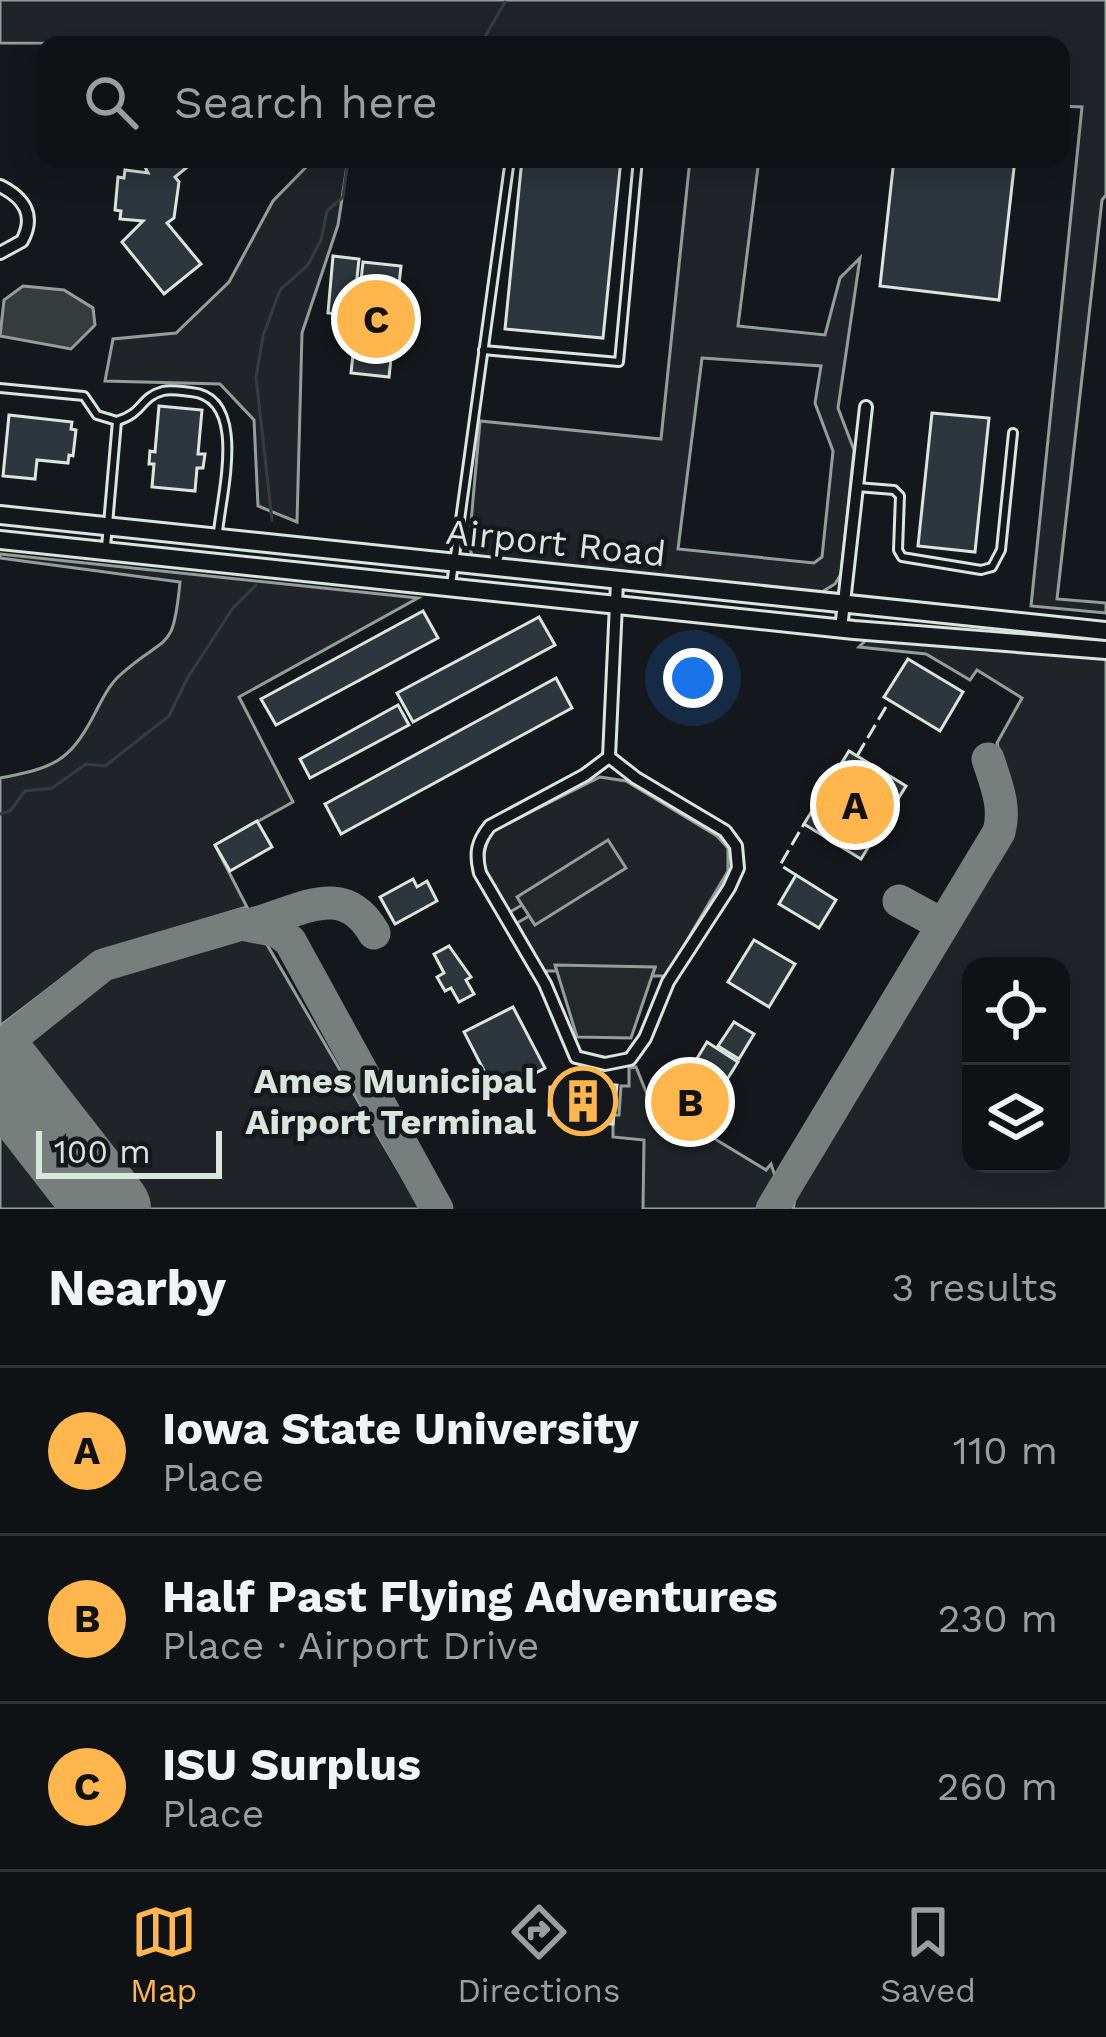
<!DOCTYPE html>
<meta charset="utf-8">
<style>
body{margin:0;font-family:"Work Sans",sans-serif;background:#1d2022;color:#f1f3f6}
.controls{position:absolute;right:36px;bottom:36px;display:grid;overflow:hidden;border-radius:24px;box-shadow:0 6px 30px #0003}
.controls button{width:108px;height:108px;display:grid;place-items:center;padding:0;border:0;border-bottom:3px solid #2f3234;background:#0f1215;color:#f1f3f6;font:60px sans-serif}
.scale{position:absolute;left:36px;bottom:30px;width:186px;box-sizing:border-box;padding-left:12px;border:6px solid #d8e6dc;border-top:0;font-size:33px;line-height:42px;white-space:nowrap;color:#d8e6dc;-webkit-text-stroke:9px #14181c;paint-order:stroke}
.you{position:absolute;left:693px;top:678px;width:42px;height:42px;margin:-30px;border:9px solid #fff;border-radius:50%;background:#1a73e8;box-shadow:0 0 0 18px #1a73e833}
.badge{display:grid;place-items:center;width:78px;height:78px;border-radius:50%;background:#ffb74d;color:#111;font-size:39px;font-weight:700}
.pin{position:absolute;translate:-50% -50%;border:6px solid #fff;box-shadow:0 3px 12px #0006}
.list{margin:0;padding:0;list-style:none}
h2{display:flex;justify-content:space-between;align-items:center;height:156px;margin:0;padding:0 48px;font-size:51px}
h2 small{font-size:39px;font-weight:400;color:#9b9ea0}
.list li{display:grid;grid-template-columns:78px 1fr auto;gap:36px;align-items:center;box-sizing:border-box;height:168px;padding:0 48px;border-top:3px solid #2f3234}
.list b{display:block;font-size:45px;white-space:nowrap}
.list p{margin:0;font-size:39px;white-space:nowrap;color:#9b9ea0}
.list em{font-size:39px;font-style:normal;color:#9b9ea0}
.icon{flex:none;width:66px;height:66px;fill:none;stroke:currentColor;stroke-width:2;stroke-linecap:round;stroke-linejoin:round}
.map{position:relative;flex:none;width:1106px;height:1209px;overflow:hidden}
.search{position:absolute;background:#0f1215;box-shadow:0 6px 30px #0003;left:36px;right:36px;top:36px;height:132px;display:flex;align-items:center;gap:30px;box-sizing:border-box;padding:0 42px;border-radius:24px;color:#9b9ea0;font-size:45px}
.sheet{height:660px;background:#0f1215}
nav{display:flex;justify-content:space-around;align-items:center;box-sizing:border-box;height:168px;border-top:3px solid #2f3234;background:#0f1215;font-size:33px;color:#9b9ea0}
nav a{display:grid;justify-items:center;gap:6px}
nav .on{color:#ffb74d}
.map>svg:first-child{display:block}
.green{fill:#202428;stroke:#939e99;stroke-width:3;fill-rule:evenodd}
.parking{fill:#24282b;stroke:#939e99;stroke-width:3}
.water{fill:#363b3e;stroke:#939e99;stroke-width:3}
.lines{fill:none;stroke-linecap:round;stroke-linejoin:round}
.stream{stroke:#363b3e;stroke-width:3}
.taxiway{stroke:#767f7c;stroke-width:33}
.runway{stroke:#767f7c;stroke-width:84}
.building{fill:#2c363c;stroke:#d8e6dc;stroke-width:3}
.service-casing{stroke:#d8e6dc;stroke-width:12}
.minor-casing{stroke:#d8e6dc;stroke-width:16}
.secondary-casing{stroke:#d8e6dc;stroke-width:22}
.service{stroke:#14181c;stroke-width:6}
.minor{stroke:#14181c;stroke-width:10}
.secondary{stroke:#14181c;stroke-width:16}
.fence{stroke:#d8e6dc;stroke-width:3;stroke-dasharray:15 6;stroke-linecap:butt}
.labels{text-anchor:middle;stroke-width:9;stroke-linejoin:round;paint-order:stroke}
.street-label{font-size:36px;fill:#d8e6dc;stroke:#14181c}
.poi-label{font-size:36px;font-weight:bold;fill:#d8e6dc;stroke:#14181c;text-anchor:end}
</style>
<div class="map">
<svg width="1106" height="1209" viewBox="0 0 1106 1209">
<rect width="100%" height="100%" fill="#14181c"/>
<g class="green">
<path d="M0,0H1106V195L1102,200L1057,599L1106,603V613L1031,606L1082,107L1061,106V45L0,43Z"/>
<path d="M314,159H348L338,225L302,333L297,522L258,506L254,420L220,384L105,381L113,339L176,333L229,282L273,201Z"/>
<path d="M690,159H759L738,326L825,335L840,278L860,258L838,408L854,450L841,574L835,584L820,593L480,560L472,556L469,545L480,421L661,439ZM702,358L821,366L815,403L833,451L822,557L814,563L678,549Z"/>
<path d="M0,554L418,598L239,697L293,802L215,845L247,907L94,954L0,1026V778C52,768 69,763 94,715C101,702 108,686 119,676C167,632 173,656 180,582L0,558Z"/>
<path d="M868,638L1106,657V1209H793L798,1185L1006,836L1013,805L997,743L1022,698L977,670L970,680L926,654L859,647ZM971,966H1061V1164H971Z"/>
<path d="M600,777L626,781L717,836L728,848V871L666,976H652L655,968L556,966L557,971H543L517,923L529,916L535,925L518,898L522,905L510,912C491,882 472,866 493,831Z"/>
<path d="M242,934L262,936L421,1209H134L16,1056L28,1036L106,974Z"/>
<path d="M636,1067L649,1099L766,1170L771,1164L776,1179L759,1209H643L644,1140L613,1137V1115H619L621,1086H629V1068Z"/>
<path d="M0,1104L82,1209H0Z"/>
</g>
<g class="parking">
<path d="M608,840L626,868L535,925L517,897Z"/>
<path d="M555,965L655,967L631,1038L577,1037Z"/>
</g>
<path class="water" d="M23,286L64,290L93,308L95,325L71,349L0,336L4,300Z"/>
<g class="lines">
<g class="stream">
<path d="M460,45L482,42L505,2"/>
<path d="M272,520L256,377L263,336L280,290L308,265L321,240L327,211L343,197L348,159"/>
<path d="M0,814L10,811L25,791L52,788L86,764L105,766L169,716L188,677L233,608L256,585"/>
</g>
<g class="taxiway">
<path d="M899,901L943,925"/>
<path d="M252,924C298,913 343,878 374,933"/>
<path d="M0,1075L6,1077L14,1036L103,965L242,924L277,931L290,941L437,1209"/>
<path d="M772,1209L999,832C1006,806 996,784 988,759"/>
</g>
<path class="runway" d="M0,1069L109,1209"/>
</g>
<g class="building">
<path d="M141,159H197L175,177L179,182L174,218L167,223L201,264L164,294L122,242L143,221L120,219L121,211L115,210L118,177L124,178L125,170L148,173Z"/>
<path d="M522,159H621L603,338L505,329Z"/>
<path d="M894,159H1015L999,300L880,286Z"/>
<path d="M333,256L359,259L353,316L328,313Z"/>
<path d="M363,262L401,266L389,377L351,373Z"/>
<path d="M159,406L202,410L198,454H205L203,468H197L195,491L152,487L154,464H149L150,451L155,452Z"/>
<path d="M932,413L989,418L975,552L918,546Z"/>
<path d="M9,415L72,422L71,429L76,430L73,456L69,455L68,463L37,460L35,479L3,476Z"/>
<path d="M423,611L438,638L276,725L261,699Z"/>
<path d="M539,617L555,645L413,722L397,693Z"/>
<path d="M908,659L963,692L940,731L884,697Z"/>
<path d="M556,678L572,708L341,834L325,804Z"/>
<path d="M398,705L409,725L310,778L300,759Z"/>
<path d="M849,751L906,786L861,859L804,824Z"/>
<path d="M257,821L272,847L230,871L215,845Z"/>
<path d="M796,875L836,900L819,928L779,904Z"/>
<path d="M413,879L417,887L427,881L437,901L395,924L380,897Z"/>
<path d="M754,940L795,964L769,1007L728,982Z"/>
<path d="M449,946L471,977L466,980L474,994L459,1002L451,988L445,991L437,977L444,973L434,954Z"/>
<path d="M513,1007L545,1068L496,1094L464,1032Z"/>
<path d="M734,1022L754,1034L739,1059L718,1046Z"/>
<path d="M707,1042L738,1062L721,1089L690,1070Z"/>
<path d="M683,1080L713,1099L695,1128L664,1110Z"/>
<path d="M569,1081L617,1085L613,1124L566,1123V1116L549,1115L550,1087L569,1088Z"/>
</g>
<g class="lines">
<g class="service-casing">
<g id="service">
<path d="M483,350L619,362L638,159"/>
<path d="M0,388L84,396L97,415L117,421L106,547"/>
<path d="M117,421C144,413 140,397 163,391C171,389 181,391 191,392C248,397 222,492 218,532"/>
<path d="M857,487L894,490L900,496L898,550L902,557L981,570L992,567L1001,550L1013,433"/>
<path d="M451,585L510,159"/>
</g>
</g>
<g class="minor-casing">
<g id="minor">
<path d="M0,186C24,198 36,215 22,241L0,253"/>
<path d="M841,629L866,407"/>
<path d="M609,757L636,778L725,831L736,846L738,868L729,888L668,982L645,1038L630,1059L605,1064L576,1057L545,984L480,873C475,853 477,842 490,826L585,775Z"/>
<path d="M609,757L617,582"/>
</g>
</g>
<g class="secondary-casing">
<g id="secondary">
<path d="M0,515L1106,631"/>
<path d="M0,540L854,630L1106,650"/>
</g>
</g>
<use href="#service" class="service"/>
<use href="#minor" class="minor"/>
<use href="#secondary" class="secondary"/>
<g class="fence">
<path d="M857,756L890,700"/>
<path d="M796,875L780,865L804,824"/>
</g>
</g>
<defs>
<g id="building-ring" transform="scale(3.45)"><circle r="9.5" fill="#14181c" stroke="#ffb74d" stroke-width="1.5"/><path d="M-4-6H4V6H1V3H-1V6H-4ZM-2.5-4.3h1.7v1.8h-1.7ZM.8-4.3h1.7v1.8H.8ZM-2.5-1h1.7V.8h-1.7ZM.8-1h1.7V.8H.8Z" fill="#ffb74d"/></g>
</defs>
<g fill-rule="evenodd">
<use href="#building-ring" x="583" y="1101"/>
</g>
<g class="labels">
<g class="street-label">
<text transform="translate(556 542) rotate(6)" y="13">Airport Road</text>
</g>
<g class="poi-label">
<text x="536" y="1093">Ames Municipal<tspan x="536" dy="41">Airport Terminal</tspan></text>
</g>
</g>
</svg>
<div class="controls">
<button><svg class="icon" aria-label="locate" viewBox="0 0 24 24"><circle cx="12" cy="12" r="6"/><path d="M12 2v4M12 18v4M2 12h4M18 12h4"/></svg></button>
<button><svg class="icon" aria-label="layers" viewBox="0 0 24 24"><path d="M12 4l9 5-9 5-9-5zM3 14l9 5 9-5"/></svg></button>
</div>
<div class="scale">100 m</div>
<div class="you"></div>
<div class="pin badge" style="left:855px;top:805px">A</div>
<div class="pin badge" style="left:690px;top:1102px">B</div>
<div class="pin badge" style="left:376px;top:319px">C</div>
<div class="search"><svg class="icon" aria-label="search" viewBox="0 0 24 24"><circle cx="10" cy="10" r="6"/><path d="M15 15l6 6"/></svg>Search here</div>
</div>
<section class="sheet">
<h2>Nearby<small>3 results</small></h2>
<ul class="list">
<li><span class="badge">A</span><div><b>Iowa State University</b><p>Place</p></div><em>110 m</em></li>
<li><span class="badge">B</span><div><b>Half Past Flying Adventures</b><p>Place · Airport Drive</p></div><em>230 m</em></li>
<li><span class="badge">C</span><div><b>ISU Surplus</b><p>Place</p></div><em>260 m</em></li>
</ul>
</section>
<nav>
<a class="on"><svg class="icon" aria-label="map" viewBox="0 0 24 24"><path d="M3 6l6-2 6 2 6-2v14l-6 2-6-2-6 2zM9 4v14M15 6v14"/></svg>Map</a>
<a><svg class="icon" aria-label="directions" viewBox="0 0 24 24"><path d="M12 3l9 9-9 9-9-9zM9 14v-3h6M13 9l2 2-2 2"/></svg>Directions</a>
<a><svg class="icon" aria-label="saved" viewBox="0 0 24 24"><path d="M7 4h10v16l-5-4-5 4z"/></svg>Saved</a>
</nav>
